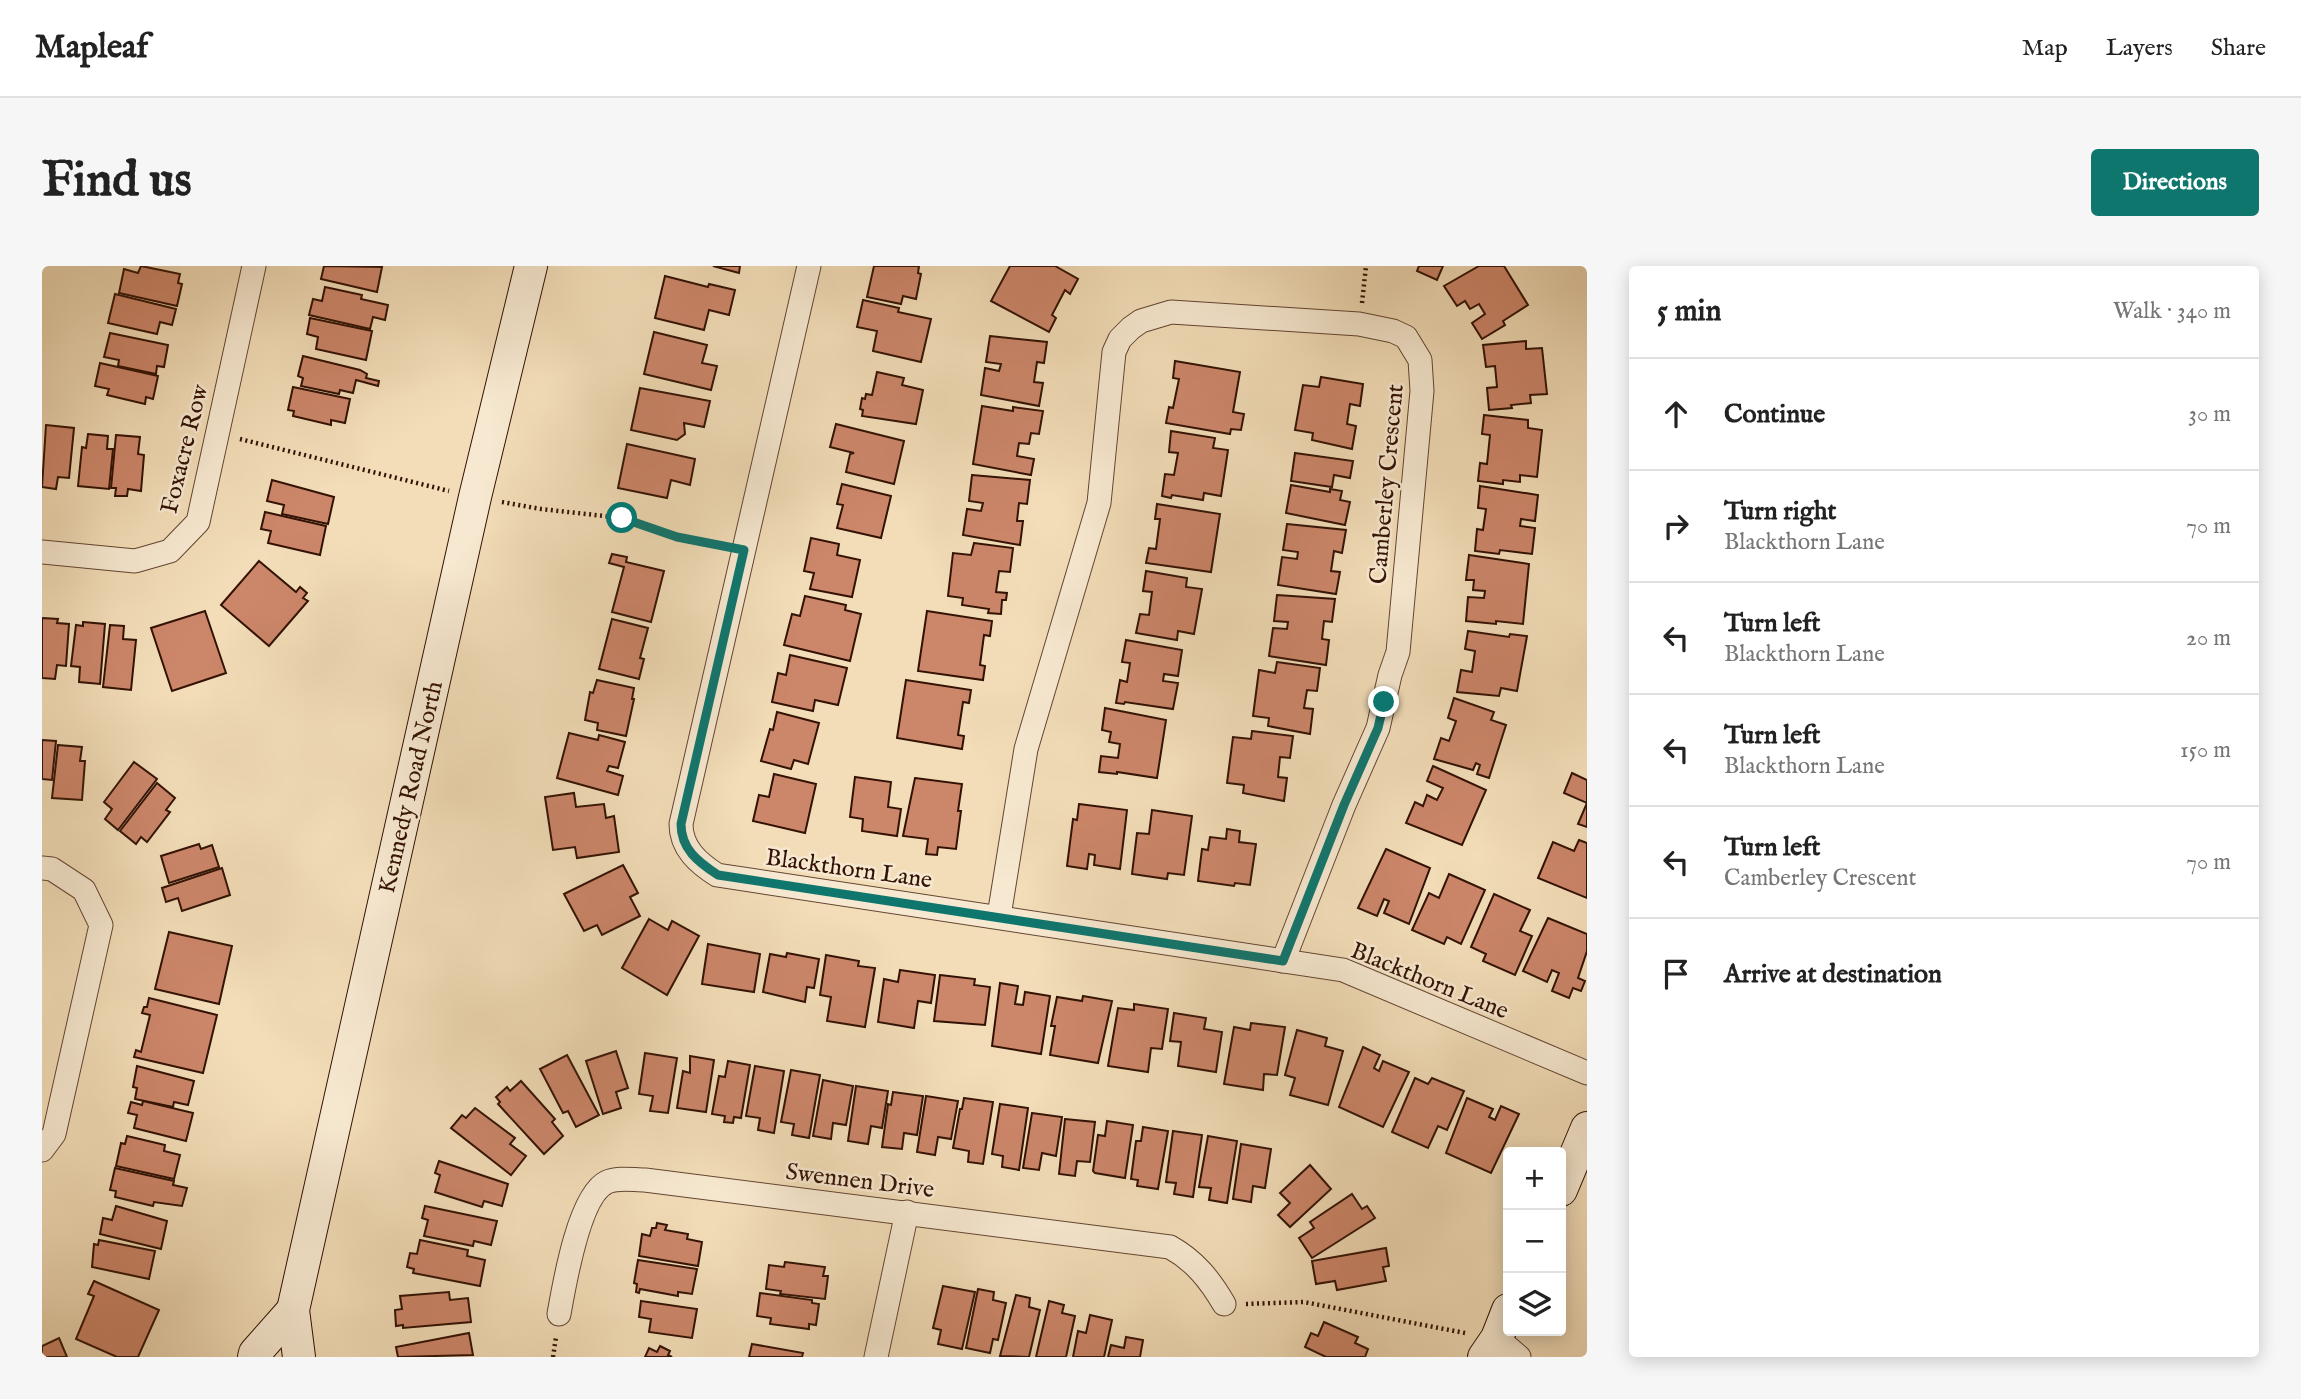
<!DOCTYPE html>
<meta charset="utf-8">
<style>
body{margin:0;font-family:"IM FELL English",serif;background:#f6f6f6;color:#222}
.controls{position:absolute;right:21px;bottom:21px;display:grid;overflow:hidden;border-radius:7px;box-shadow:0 4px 18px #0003}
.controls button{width:63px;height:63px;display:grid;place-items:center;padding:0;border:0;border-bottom:2px solid #e0e0e0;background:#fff;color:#222;font:35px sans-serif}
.stop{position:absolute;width:21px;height:21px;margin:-16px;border:5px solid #0f766e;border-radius:50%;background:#fff}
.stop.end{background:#0f766e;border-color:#fff;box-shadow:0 2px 7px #0008}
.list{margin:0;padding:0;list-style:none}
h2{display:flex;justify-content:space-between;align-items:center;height:91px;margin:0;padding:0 28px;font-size:30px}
h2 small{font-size:23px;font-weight:400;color:#767676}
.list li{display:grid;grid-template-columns:46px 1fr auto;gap:21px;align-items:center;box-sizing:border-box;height:112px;padding:0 28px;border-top:2px solid #e0e0e0}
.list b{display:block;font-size:26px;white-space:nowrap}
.list p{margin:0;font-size:23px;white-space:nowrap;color:#767676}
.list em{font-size:23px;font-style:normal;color:#767676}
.icon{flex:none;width:38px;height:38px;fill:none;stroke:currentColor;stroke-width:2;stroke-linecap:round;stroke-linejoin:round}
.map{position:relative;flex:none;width:1545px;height:1091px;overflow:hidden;border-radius:7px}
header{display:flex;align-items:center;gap:42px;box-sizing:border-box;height:98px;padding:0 35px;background:#fff;border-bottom:2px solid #e0e0e0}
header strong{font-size:33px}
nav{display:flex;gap:38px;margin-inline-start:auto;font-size:24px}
.intro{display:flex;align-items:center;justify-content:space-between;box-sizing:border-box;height:168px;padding:0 42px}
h1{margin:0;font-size:49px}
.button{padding:18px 32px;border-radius:7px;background:#0f766e;color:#fff;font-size:24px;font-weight:700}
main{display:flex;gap:42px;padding:0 42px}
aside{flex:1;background:#fff;border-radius:7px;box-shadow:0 4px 18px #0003}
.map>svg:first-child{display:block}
.building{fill:#cc866a;stroke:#331204;stroke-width:2}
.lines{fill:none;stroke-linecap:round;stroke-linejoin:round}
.street-casing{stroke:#634531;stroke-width:25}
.secondary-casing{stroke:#331204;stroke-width:34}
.path{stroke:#331204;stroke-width:4.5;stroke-dasharray:2 3.5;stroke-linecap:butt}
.street{stroke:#f7e9d1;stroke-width:23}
.secondary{stroke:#f7e9d1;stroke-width:32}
.route{stroke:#0f766e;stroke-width:9}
.labels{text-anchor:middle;stroke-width:5;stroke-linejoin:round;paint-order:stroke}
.street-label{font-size:24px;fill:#331204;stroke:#f7e9d1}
</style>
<header>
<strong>Mapleaf</strong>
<nav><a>Map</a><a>Layers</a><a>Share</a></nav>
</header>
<div class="intro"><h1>Find us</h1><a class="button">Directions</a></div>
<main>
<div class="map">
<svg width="1545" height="1091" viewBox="0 0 1545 1091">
<rect width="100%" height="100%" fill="#f2ddb8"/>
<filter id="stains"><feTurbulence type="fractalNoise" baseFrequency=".00286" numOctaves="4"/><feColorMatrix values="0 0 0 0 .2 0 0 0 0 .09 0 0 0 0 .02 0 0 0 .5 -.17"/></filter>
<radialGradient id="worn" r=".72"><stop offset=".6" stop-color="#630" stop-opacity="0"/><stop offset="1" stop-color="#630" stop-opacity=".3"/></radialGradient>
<g class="building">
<path d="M99,0L138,8L136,17L140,18L135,40L77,27L82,3L96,7Z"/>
<path d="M282,0L340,1L335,26L279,13Z"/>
<path d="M671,0H698L697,7Z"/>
<path d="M832,0H877L876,7L879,8L874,33L861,30L859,38L825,31Z"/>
<path d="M968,0H1013L1036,13L1028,28L1023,24L1010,49L1014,52L1007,66L949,35Z"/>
<path d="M1377,0H1401L1395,14L1375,5Z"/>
<path d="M1437,0H1462L1486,39L1461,55L1463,59L1440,73L1430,57L1443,48L1437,38L1428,43L1423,35L1415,40L1402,20Z"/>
<path d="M623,10L666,21L667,18L693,24L687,49L667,44L662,64L613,52Z"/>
<path d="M283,21L320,29L319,33L346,39L343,54L331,51L328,63L267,49L271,33L280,35Z"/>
<path d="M73,28L134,43L130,59L118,56L115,68L66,57Z"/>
<path d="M821,34L857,42L856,46L889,53L879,96L831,85L835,65L815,61Z"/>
<path d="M268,52L330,65L324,94L274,83L276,71L265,68Z"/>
<path d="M612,66L665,79L660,97L675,100L669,124L602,108Z"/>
<path d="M68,67L126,79L122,101L115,100L114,108L76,100L77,94L62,91Z"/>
<path d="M948,70L1005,76L1002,97L995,96L992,116L1001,117L997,140L939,129L943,102L957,105L959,98L944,96Z"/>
<path d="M1484,75V83L1500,82L1505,128L1488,129L1489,137L1469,139L1470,142L1447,144L1445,122L1455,121L1453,100L1444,101L1441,79Z"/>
<path d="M261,90L318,104L325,108L324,112L337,115L336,120L314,114L311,127L298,124L297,128L259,120L261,112L256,110Z"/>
<path d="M1133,95L1198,106L1191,146L1202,148L1199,164L1189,163L1188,168L1124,157L1127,141L1131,142L1137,113L1131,112Z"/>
<path d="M58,97L116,110L111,133L104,131L103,138L65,129L67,123L53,120Z"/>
<path d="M835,106L862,112L860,119L881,124L874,158L820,150L821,144L818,143L820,132L823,133L824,128L830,129Z"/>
<path d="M1279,111L1321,118L1318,140L1308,138L1305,158L1314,160L1310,183L1270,174L1271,167L1253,164L1261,119L1277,121Z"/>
<path d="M251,121L308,133L303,157L289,154V159L251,150L252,145L246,144Z"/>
<path d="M598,122L668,135L662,161L642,157L643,168L635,174L589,164Z"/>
<path d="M940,140L971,145V141L1001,145L997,168L989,167L987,178L977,177L975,190L992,193L989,209L931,198Z"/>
<path d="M1442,149L1486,154V162L1500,164L1495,211L1478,209V216L1461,214V218L1436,215L1438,197L1445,198L1448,169L1440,168Z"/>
<path d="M794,158L862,175L852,218L804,206L808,188L812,187L788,181Z"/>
<path d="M4,159L32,162L27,212L16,211L14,223L0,221Z"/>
<path d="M1129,165L1173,172L1171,182L1186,184L1179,230L1162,227L1161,234L1130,229L1129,232L1120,230L1123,208L1132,209L1136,187L1127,186Z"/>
<path d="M46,168L66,170L65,183H71L67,223L36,220L40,181L44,182Z"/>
<path d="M74,169L98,171L96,188L102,189L99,225L86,223L85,230H73L74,222H69Z"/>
<path d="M585,178L653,193L648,219L629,214L625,232L576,222Z"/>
<path d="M1253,187L1311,195L1308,212L1292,209L1290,221L1249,215Z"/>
<path d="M930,209L988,214L985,238L977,237L975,255H981L978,279L921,269L925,243L939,245L941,237L927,235Z"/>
<path d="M230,214L292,231L286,258L240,248L242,239L225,235Z"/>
<path d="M800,218L849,230L839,272L795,262L801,239L795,238Z"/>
<path d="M1249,219L1288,226V223L1300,225L1298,234L1308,236L1303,259L1244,247Z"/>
<path d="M1438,220L1496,229L1493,255L1479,253L1478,260L1493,262L1490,288L1458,284L1457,288L1433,285L1435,263L1441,264L1444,243L1436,242Z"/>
<path d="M1115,238L1178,248L1169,306L1104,297L1107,282L1114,283L1118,253H1113Z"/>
<path d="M223,246L284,260L278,289L226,277L229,265L219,263Z"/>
<path d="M1245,258L1304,264L1300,287L1292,285L1289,305L1298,306L1294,328L1236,319L1240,291L1255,293L1256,286L1241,284Z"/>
<path d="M769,272L797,278L795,289L818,294L810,331L768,323L772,307L762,305Z"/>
<path d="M932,277L971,282L968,306L957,305L954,326L965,327L964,334H960L959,348L946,347L947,343L920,339L921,332L906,330L911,287L929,289Z"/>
<path d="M570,288L585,291L584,296L622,305L609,356L570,346L582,301L567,297Z"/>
<path d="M1427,289L1487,298L1481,358L1454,355V358L1424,355L1426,331L1442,332L1443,325L1431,324L1432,314H1424Z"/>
<path d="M217,295L254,326L258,321L265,327L261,332L266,335L227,380L179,339Z"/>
<path d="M1104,305L1145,312L1144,321L1160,323L1152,368L1136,365L1135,374L1094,367L1098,348L1107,349L1110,326L1101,325Z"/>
<path d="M1235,329L1293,333L1290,356L1282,355L1280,373L1287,374L1284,399L1227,390L1231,362L1245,363L1246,356L1232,355Z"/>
<path d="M763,330L804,339L803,344L819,348L808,395L742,379L750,348L758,350Z"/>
<path d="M163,345L184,407L130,425L109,362Z"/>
<path d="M885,345L950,355L948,370L942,369L938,399L943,400L941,414L876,405Z"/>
<path d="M0,352L16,353L15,357L27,358L24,400L15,399L13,413L0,412Z"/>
<path d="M570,353L606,362L598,392L602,393L597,413L557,403Z"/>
<path d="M41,356L63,358L58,418L37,416L38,401L29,400L34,359L41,360Z"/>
<path d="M68,359L82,360L81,373L94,374L89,424L61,421Z"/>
<path d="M1426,365L1467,371L1468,368L1485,370L1475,425L1459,422L1457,430L1415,426L1419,404L1430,406L1433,385L1423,383Z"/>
<path d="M1084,374L1140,384L1136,410L1122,408L1121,415L1136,417L1131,443L1083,436L1082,438L1074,437L1078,414L1085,416L1088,397L1080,396Z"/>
<path d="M748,389L805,402L796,439L773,434L771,445L730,436L736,407L744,409Z"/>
<path d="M1235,396L1278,402L1275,425L1265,424L1262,442L1271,443L1268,468L1226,460L1227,452L1211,450L1217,404L1233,407Z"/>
<path d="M555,414L592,422L590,433H592L584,470L555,464L556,457L543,454L548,426L551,427Z"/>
<path d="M864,414L929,424L927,437L921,436L916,469L922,470L920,483L855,472Z"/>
<path d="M1412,432L1452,446L1449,454L1464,459L1447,512L1435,508L1438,499L1434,497L1431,504L1392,493L1399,472L1407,475L1414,455L1406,452Z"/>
<path d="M1063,442L1124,454L1115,512L1075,506V508L1057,506L1059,490L1076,492L1078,478L1067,476L1069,466L1060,464Z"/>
<path d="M735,446L777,457L766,498L752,494L749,503L719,495L728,463L731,464Z"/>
<path d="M1210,465L1251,470L1248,492L1238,491L1236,511L1245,512L1242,535L1201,527L1202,519L1185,517L1191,471L1209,473Z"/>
<path d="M527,467L556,474L557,469L583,476L576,502L567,500L565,505L581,510L576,529L515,512Z"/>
<path d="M0,474L14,475L10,514L0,513Z"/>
<path d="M16,479L40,481L38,495H43L40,534L10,532Z"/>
<path d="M92,496L115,513L76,564L63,553L70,543L62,536Z"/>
<path d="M1391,500L1444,524L1420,579L1364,557L1373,536L1381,540L1385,529L1395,534L1401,522L1385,515Z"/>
<path d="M1530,507L1545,514V537L1522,527Z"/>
<path d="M732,508L774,518L763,567L711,555L717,529L727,531Z"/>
<path d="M813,511L849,516L846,541L859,543L855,570L820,565L821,553L808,551Z"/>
<path d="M873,512L920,518L916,545H919L914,583L896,581L895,589L884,588L886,573L861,570Z"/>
<path d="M115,517L133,532L124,544L128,546L105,576L99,571L94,578L78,565Z"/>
<path d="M532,527L534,541L562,538L564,552L572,550L577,586L535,592L533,581L511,584L503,531Z"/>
<path d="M1545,537V561L1536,558Z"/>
<path d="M1037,538L1085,544L1078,603L1052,599L1053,589L1047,588L1045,603L1025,600L1031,553L1035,554Z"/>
<path d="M1110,544L1150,550L1142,609L1126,607L1125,613L1090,608L1095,567L1107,568Z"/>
<path d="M1185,563L1198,565L1197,576L1214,578L1208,619L1193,617L1192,620L1156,615L1160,583L1166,584L1168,571L1184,573Z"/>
<path d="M1537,574L1545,577V632L1496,612L1511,576L1532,585Z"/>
<path d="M157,578L159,583L170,579L177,601L127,617L119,590Z"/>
<path d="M1344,583L1388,602L1367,658L1342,647L1347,635L1342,633L1335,650L1316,642Z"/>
<path d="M581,599L596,627L588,631L598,650L560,669L555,659L542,665L522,628Z"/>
<path d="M180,602L188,629L140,645L136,632L124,636L120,622Z"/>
<path d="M1407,608L1443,624L1419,678L1405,671L1402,678L1370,664L1387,627L1397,632Z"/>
<path d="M1452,628L1488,644L1478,665L1490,670L1473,709L1441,695L1444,688L1429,681Z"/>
<path d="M1506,652L1545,668V685L1536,712L1543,715L1539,725L1531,722L1527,732L1510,725L1517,707L1510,704L1505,716L1481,705Z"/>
<path d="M607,653L626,664L630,655L657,670L625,729L580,702Z"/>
<path d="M127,666L190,680L177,738L113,723Z"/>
<path d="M666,678L718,688L712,726L660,718Z"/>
<path d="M745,687L777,693L772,722L765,721L763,736L721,726L728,688L744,691Z"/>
<path d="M784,689L817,695L816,700L833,702L823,761L785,755L789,731L778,729Z"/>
<path d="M858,704L893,709L889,737L876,735L872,762L836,756L842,713L856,716Z"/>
<path d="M898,709L933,713L932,719L948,721L943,759L892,755Z"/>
<path d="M958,717L976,720L973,738L981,739L983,726L1008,730L999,788L950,780Z"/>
<path d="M1041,730L1070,735L1056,797L1008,789L1013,760H1009L1015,731L1040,735Z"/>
<path d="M107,732L175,749L161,807L92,791L94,784L99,786L108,749L100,747L102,741H105Z"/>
<path d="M1092,738L1126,743L1120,783L1109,782L1106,806L1066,800L1076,742L1092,744Z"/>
<path d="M1132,747L1164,752L1162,763L1180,766L1174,806L1136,800L1139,776L1128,775Z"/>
<path d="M1209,757L1243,761L1235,809L1222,808L1221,824L1182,818L1192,761L1208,764Z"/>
<path d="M1255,764L1285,772L1283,780L1301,785L1286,839L1248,829L1253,812L1243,809Z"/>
<path d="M1321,781L1338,789L1332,802L1337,805L1341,795L1367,806L1341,861L1297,841Z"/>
<path d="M574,785L586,822L574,826L579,842L561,848L544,795Z"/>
<path d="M603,787L635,792L626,847L608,845L611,830L597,828Z"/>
<path d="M525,789L557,849L534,861L526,845L521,847L498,803Z"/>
<path d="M648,790L672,794L664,846L635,842L641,805L648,807Z"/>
<path d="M686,795L708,799L699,852L692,851L691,857L682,856L683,850L670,848L677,810L683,811Z"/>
<path d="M95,800L152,815L146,839L132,836L131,841L93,833L95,822L91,821Z"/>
<path d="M713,800L742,805L732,867L716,864L718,852L704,850Z"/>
<path d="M749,804L778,809L767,872L750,869L752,858L739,856Z"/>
<path d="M1373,812L1386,818L1390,812L1422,825L1405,864L1396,860L1386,882L1350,866Z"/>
<path d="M781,814L811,820L804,859L791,857L789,873L771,870Z"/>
<path d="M479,815L513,853L510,856L521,870L502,888L456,838L458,836L454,831L465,821L468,825Z"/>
<path d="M814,820L846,825L840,862L829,860L826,878L806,875Z"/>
<path d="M851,826L881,830L875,869L862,867L860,883L840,881L846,838L849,839Z"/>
<path d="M884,830L916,835L909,873L896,871L893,889L875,886Z"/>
<path d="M922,832L951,836L941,898L926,896L927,885L911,882L918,843H920Z"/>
<path d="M1425,832L1451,843L1447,851L1453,854L1459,840L1477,848L1449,907L1404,887Z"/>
<path d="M101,835L151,847L144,875L92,862L95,849L86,847L89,836L100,839Z"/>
<path d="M958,838L986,842L977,904L960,901L961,890L950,888Z"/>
<path d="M433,842L473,872L468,878L484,890L469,909L409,862L420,849L424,852Z"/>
<path d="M990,847L1020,851L1014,890L1000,887L997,904L981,902Z"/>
<path d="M1023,853L1053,856L1048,896L1035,895L1033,910L1017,908Z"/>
<path d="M1065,855L1091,859L1083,912L1053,907L1051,905L1056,869L1063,870Z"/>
<path d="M1101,861L1126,865L1116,923L1095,920L1096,914L1089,913L1094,875H1099Z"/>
<path d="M1131,865L1160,869L1151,931L1132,928L1134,917L1124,916Z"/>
<path d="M85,870L123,879L122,885L138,889L132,913L74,900L79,877L83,878Z"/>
<path d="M1166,870L1195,875L1185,937L1167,934L1169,922L1157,921Z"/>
<path d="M1199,878L1229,883L1223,922L1211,920L1209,936L1191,933Z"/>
<path d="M397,895L466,918L460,940L442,935L440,941L393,926L398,909L393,907Z"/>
<path d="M1268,899L1289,923L1248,961L1236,949L1248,937L1238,927Z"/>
<path d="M73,902L132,915L131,919L145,922L140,940L112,936L111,940L73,931L74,925L68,924Z"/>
<path d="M1310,928L1320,943L1325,940L1333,952L1270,992L1257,972L1272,962L1268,956Z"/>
<path d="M74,940L125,955L119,983L58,968L61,952L70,954Z"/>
<path d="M383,940L455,955L449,979L432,975L431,980L382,970L386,954L380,952Z"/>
<path d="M615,957L625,959L623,964L646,968L645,973L660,976L656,1000L597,990L600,968L608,970L610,962H614Z"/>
<path d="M57,974L113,985L107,1013L50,1001L52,978L56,979Z"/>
<path d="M378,974L426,984L425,990L443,994L438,1020L371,1007L372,1003L365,1001L368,987L375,988Z"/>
<path d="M1344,982L1347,1000L1341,1001L1344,1015L1295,1024L1293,1015L1274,1018L1270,995Z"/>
<path d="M596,994L655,1003L650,1028L636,1026V1030L598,1023L597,1027L594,1026L595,1018L592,1017Z"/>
<path d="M743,996L783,1001L781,1010H786L783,1033L738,1028L739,1025L724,1023L727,999L742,1001Z"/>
<path d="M52,1015L117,1044L96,1091H75L34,1073L52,1030L46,1028Z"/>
<path d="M901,1020L933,1026L920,1083L896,1078L899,1064L891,1062Z"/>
<path d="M936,1023L952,1026L951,1034L964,1037L956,1074L951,1073L948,1087L924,1082Z"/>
<path d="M407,1026L408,1034L426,1032L429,1056L361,1062V1059L354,1060L353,1044L360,1043L358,1030Z"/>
<path d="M718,1027L770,1034V1037L777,1038L774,1059L767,1058V1063L728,1058L729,1052L715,1050Z"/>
<path d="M974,1029L988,1032L987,1041L998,1044L987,1091L958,1090Z"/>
<path d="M599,1035L655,1043L650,1072L607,1066L609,1053L597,1051Z"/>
<path d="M1007,1035L1022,1039L1020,1047L1033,1050L1024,1091H994Z"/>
<path d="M1048,1049L1070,1054L1062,1091H1031L1036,1065L1044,1067Z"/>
<path d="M1282,1056L1316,1071L1313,1077L1326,1083L1323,1091H1284L1263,1081L1269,1067L1276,1070Z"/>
<path d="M427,1067L431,1089L356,1091L354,1081Z"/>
<path d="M1084,1071L1101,1074L1098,1091H1066L1069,1079L1082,1082Z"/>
<path d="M17,1072L25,1091H0V1080Z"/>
<path d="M710,1078L761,1087L760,1091H707Z"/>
<path d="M618,1080L628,1085L626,1089L630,1091H603L607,1082L615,1086Z"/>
</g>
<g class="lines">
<g class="street-casing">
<g id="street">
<path d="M767,0L639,558C639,582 656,597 675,609L1301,704L1545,807"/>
<path d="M0,286L93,295L128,285L156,256L212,0"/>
<path d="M0,602L10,603L42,624L59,659L12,868L0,884"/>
<path d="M957,650L984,483L1057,237L1072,86L1078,73L1089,62L1099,55L1129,46L1317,58L1351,65L1364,71L1378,94L1380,125L1356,386L1348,409L1336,462L1302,539L1241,695"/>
<path d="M517,1048C522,1020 537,929 565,916C576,911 591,914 603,914L1128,981C1153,995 1168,1014 1182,1038"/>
<path d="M1455,1072L1477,1091"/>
<path d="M834,1091L865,946"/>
</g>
</g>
<g class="secondary-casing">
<g id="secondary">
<path d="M1519,924L1545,862"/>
<path d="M212,1091L213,1087L251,1044"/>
<path d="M257,1091L251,1044L433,231L489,0"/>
<path d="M1442,1091L1455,1072L1466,1044"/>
</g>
</g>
<g class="path">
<path d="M1320,37L1324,0"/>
<path d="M198,173L407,225"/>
<path d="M460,236L499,243L580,252L635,271L681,280"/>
<path d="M1204,1038L1262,1036L1423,1067"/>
<path d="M511,1091L514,1071"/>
</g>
<use href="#street" class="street"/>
<use href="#secondary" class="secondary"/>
</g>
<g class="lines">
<path class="route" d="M580,252L635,271L702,284L639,558C639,583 656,596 676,609L1241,695L1302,539L1336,462L1342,436"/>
</g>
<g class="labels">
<g class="street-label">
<text transform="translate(142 183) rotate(-76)" y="8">Foxacre Row</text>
<text transform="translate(1344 218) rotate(-85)" y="8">Camberley Crescent</text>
<text transform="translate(368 521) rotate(-77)" y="8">Kennedy Road North</text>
<text transform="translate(807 602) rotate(8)" y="8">Blackthorn Lane</text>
<text transform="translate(1388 714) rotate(22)" y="8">Blackthorn Lane</text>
<text transform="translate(818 914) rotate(7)" y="8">Swennen Drive</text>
</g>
</g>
<rect width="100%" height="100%" filter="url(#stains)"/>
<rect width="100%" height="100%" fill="url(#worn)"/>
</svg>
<div class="controls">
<button>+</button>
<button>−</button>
<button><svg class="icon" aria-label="layers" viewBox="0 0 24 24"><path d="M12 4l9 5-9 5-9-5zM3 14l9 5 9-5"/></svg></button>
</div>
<div class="stop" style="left:580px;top:252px"></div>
<div class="stop end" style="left:1342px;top:436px"></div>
</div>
<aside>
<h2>5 min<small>Walk · 340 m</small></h2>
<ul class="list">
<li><svg class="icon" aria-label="ahead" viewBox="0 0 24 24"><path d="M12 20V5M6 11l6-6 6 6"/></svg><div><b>Continue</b></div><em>30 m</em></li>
<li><svg class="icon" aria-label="right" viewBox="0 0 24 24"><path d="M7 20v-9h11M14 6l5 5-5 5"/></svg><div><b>Turn right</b><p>Blackthorn Lane</p></div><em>70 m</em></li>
<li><svg class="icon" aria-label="left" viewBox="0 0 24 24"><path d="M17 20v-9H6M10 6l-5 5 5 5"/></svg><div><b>Turn left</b><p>Blackthorn Lane</p></div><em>20 m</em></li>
<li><svg class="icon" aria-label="left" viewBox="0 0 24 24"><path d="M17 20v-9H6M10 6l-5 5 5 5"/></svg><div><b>Turn left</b><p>Blackthorn Lane</p></div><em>150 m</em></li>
<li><svg class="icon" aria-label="left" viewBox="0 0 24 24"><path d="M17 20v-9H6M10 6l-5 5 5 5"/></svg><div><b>Turn left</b><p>Camberley Crescent</p></div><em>70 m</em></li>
<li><svg class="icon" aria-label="arrive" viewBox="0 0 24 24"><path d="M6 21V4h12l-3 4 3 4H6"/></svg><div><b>Arrive at destination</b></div></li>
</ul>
</aside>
</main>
